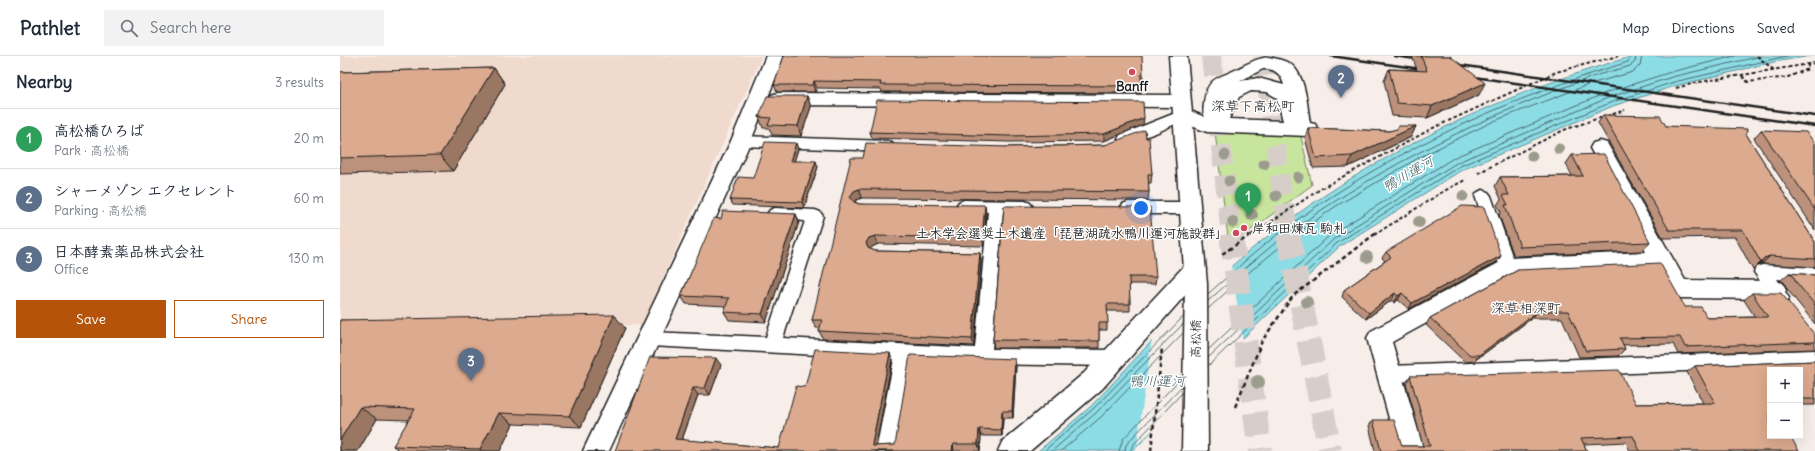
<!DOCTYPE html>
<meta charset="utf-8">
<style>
body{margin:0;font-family:Delius,"Klee One",sans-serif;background:#f2f2f3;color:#1f2937}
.controls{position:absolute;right:12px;bottom:12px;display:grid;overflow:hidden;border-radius:0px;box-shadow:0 4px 16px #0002}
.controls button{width:36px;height:36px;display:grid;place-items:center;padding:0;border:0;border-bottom:1px solid #e0e1e3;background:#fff;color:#1f2937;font:20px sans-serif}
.you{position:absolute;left:801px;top:152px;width:14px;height:14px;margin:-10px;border:3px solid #fff;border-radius:50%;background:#1a73e8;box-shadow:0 0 0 6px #1a73e833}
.badge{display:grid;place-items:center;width:26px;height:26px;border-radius:50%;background:#b45309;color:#fff;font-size:13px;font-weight:700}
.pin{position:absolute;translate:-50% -33px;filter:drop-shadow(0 1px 2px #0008)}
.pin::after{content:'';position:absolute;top:21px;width:14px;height:12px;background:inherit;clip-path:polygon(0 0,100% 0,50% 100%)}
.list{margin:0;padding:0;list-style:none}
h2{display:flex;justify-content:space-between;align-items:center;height:52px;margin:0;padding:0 16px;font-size:17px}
h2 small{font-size:13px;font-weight:400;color:#747a83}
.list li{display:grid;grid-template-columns:26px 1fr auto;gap:12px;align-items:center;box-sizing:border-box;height:60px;padding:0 16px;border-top:1px solid #e0e1e3}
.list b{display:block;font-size:15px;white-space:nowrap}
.list p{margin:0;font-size:13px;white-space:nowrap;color:#747a83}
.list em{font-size:13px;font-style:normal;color:#747a83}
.actions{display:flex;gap:8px;padding:12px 16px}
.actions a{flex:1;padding:9px 0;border:1px solid #b45309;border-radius:0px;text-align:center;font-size:14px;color:#b45309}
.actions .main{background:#b45309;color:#fff}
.icon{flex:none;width:22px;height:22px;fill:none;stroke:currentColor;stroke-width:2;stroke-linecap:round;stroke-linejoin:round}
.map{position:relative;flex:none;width:1475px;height:395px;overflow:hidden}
header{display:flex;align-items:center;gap:24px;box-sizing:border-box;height:56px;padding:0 20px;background:#fff;border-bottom:1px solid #e0e1e3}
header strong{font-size:19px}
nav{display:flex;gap:22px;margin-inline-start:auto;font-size:14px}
.search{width:280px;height:36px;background:#f2f2f3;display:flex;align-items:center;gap:10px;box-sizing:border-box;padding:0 14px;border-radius:0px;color:#747a83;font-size:15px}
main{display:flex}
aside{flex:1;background:#fff}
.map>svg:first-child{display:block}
.built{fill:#f0dace}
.green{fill:#c8e59d;stroke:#72805c}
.water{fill:#8cdce6;stroke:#5f8f95}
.pier{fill:#f8eee9}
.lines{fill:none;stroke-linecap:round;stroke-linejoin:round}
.shore{stroke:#49696d;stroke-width:1}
.highway-tunnel-far1{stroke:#d7ceca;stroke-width:20;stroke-dasharray:20 10;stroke-linecap:butt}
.highway-tunnel{stroke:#d7ceca;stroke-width:24;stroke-dasharray:24 12;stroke-linecap:butt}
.lane-casing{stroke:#1c1c1c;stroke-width:3}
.street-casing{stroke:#1c1c1c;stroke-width:3}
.secondary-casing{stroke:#1c1c1c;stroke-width:3}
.path-far1{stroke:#1c1c1c;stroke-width:2;stroke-dasharray:3.5 2.5;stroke-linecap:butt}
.path{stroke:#1c1c1c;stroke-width:2.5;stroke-dasharray:4.5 3;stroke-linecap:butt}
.lane{fill:#fff;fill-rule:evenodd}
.street{fill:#fff;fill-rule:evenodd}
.secondary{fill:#fff;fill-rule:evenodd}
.rail{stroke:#1c1c1c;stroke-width:2.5}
.tree{fill:#9c9c8e}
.wall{fill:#bd927b;stroke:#1c1c1c}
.shaded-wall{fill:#9a7764;stroke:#1c1c1c}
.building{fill:#dcaa8f;stroke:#1c1c1c}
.poi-dot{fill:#d1495b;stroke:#fff;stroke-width:1.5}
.labels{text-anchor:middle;stroke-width:3;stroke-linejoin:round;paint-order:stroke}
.poi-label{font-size:13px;font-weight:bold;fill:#1c1c1c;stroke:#fff}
.street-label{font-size:13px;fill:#1c1c1c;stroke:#fff}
.neighbourhood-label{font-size:14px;fill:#1c1c1c;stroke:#fff}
.water-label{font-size:14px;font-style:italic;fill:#435f63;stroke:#fff}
</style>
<header>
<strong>Pathlet</strong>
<div class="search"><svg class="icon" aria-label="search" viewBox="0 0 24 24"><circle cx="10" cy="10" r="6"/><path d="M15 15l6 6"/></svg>Search here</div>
<nav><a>Map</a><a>Directions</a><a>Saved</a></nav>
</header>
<main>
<aside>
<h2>Nearby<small>3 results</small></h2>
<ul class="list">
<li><span class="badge" style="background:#2e9e5b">1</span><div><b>高松橋ひろば</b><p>Park · 高松橋</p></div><em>20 m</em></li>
<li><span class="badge" style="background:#5c6f8a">2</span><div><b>シャーメゾン エクセレント</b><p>Parking · 高松橋</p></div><em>60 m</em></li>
<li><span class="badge" style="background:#5c6f8a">3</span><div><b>日本酵素薬品株式会社</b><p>Office</p></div><em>130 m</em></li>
</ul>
<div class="actions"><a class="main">Save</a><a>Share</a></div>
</aside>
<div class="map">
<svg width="1475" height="395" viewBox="0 0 1475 395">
<rect width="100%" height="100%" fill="#f8eee9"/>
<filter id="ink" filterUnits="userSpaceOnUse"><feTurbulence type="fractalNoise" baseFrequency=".025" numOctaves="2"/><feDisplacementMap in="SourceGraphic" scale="8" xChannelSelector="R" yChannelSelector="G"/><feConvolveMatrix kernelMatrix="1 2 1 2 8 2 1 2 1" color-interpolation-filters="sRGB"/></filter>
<g filter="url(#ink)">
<path class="built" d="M0,0H422L302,269L0,275Z"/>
<path class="green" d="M875,76H960L972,129L889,190Z"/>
<path class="water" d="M1294,0H1471L1434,6L1335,30L1273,50L1122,114L1000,190L879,305L793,395H698C716,380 734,365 751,350C771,330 789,309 808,289C833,264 859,240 885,216C997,115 1149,40 1294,0Z"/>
<path class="pier" d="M891,209L903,285L826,363L797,388L812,283Z"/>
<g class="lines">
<g class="shore">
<path d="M868,238C898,211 928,184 961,161C1062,90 1170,42 1288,6L1291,0"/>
<path d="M868,245C896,220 924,195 954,173C1045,108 1147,59 1252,21C1265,16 1278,14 1290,10L1295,6L1296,0"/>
<path d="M868,253L896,227L946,186L996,150L1080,101L1154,65L1250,28L1293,16L1300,9L1302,0"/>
<path d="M868,294L990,179L1115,101L1268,36L1331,16L1395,0"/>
<path d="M868,302L994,183L1118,106L1270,41L1332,21L1421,0"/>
<path d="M868,310L997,187L1120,110L1272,46L1334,26L1447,0"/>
<path d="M704,395L753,353L843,261"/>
<path d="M712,395L757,356L843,268"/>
<path d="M721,395L761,361L843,277"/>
<path d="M779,395L783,383L842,321"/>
<path d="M785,395L786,389L790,384L842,330"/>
<path d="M790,395L794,388L842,337"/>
</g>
<g class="highway-tunnel-far1">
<path d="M871,0L891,179"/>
<path d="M923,0L948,179"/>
</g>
<g class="highway-tunnel">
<path d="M891,178L920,395"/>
<path d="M948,178L990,395"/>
</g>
<g class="lane-casing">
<g id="lane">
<path d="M843,54L848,56L850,59L848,62L818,76L785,88L780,87L778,83L780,79Z"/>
<path d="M401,80L547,85L552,86L554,90L552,94L547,95L401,90L396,89L394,85L396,81Z"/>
<path d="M1143,134L1148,136L1151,140L1176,211L1174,216L1168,217L1162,216L1160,211L1135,140L1138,136Z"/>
<path d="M624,144L685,145L690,147L693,151L690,155L685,157L663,156L652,293L775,294L781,297L784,302L781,307L775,310L643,308L571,304L556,395H536L554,303L310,290L304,288L301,283L304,278L310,276L426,281L465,165L430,162L427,158L430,154L435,152L475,154L480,156L483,160L443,282L635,292L648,156L619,154L616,150L619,146Z"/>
<path d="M788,146H851L856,148L859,152L856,156L851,158H788L783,156L780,152L783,148Z"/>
<path d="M1422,209L1475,212V226L1437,223L1449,242L1447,247L1441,249L1435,247L1414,216L1416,211Z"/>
<path d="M1475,294V310L1050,326L1044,324L1041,318L1044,312L1050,310Z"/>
</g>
</g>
<g class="street-casing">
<g id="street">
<path d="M426,0H444L411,85L269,395H243L391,85Z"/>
<path d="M928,1C935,2 943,4 949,7C966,18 967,49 970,67L975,68L978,73L975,78L968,80L867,76L836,64L833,59L836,54L843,52L865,61C862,56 864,51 864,46C868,20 878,23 897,13C907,8 915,3 928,1ZM923,13C935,12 941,18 944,29L918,22L900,25ZM911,35L927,36L937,42L943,65L889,63L899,41Z"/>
<path d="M438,37L841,39L848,41L850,45L848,49L841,51L438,49L431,47L429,43L431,39Z"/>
<path d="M1260,85L1267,87L1345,224L1435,225L1443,227L1446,234L1443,241L1435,243L1338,242L1330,240L1316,213L1172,220L1052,286L1084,395H1058L1027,282L1031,275L1168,202L1306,196L1250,92L1253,87Z"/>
<path d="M855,204L863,207L866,213L863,219L762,333L690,395H658L662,386L744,317L847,207Z"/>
</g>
</g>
<g class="secondary-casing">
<path id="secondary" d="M829,0H847L867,228L868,395H842L845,228Z"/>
</g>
<g class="path-far1">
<path d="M1417,0L1434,14"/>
<path d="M1402,20L1408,26L1448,21L1468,13V8"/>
<path d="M1336,32L1359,26L1475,7"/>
<path d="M1267,60L1285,54"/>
<path d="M1138,117L1224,74L1262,61"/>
<path d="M911,179L982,132L1095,71L1216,16L1278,0"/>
<path d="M1034,179L1104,135L1125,124"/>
</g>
<g class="path">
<path d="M882,198L912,178"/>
<path d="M895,351L922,285L953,240L1035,178"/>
<path d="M811,395L822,292"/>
</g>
<use href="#lane" class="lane"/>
<use href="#street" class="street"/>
<use href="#secondary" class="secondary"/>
<g class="rail">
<path d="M991,0L1088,14"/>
<path d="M1054,0L1083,4"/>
<path d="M1113,8L1475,60"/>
<path d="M1127,20L1475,70"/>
</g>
</g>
<g class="tree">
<circle cx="1219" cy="93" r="5.5"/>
<circle cx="885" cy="99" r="5.5"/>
<circle cx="1192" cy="100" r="5.5"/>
<circle cx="924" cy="108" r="5.5"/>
<circle cx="958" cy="121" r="5.5"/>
<circle cx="889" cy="125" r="5.5"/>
<circle cx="936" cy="140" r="5.5"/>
<circle cx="1123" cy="140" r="5.5"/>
<circle cx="912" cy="159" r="6"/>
<circle cx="893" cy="166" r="6"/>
<circle cx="1079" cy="166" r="6"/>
<circle cx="1027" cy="201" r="6"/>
<circle cx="967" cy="246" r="6"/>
<circle cx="918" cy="326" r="7"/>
</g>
<g class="wall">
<path d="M444,0L803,19V26H801V37L542,36L541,33L477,32L475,36H437L434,29Z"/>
<path d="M1072,0H1110L1139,39L1087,62L1052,60L1044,25L1049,13L1077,14Z"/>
<path d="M154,12L165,28L113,115L0,118V16Z"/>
<path d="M467,40L471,51L461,80L432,79L429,72H423L419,61Z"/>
<path d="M1263,59L1326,70L1406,78L1475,186V211L1422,208H1419L1413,214L1395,181L1323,182L1258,67Z"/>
<path d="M803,69L764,85L669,86L532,82L530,76Z"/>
<path d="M1076,70L1071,81L1008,111L973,112L965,82L968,72L1049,75Z"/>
<path d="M1421,74L1475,87V174L1414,82Z"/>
<path d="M806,82L812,118L811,127H808L809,136L808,144L522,142L516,144L515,146L519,148L646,157L644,190L538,188L532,191L530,193L535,195L640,197L641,205L634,290L483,283L479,275L480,272H476L472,264L523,102L668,91L765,89Z"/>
<path d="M458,93L454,105L478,111L464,152L393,149L390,144L413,122Z"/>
<path d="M1232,99L1310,186L1302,195L1174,200L1159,159L1161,156L1157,149L1161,143L1155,130L1160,121L1232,120L1226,108Z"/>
<path d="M664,150L816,221L815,228H789L790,248V255H767V274H759V292H654L653,284Z"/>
<path d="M456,158L459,166L426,266L389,264L384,256L386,250L346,248L341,240L381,163Z"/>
<path d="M1046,196L1157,206L1069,253L1058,244L1054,247L1052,244L1026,263L1002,241L1004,234L1045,205L1042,202Z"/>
<path d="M1178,214L1345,251L1367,262L1415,261L1404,244L1412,237L1475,279V293L1338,298L1333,288L1283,289L1285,293L1278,300L1239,301L1222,262H1192L1134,305L1125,306L1086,269L1090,262Z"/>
<path d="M1449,217L1475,219V268L1447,233L1444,226L1440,225Z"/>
<path d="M0,264L285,272L241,371L173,368L160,395H60L53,390L69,364L37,363L18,395H0Z"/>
<path d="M552,304L535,390L555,389L676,310L673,362H663L662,380H641L640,395H275L381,309L370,339H358L342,384L439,392L465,331Z"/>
<path d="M1475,305V349H1460V314H1430V380L1459,395H1290L1286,386L1244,388L1247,395H1035L1029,370L1033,364L1062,390H1083L1066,327L1070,320L1296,348L1363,347L1347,316L1355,310Z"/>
</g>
<g class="shaded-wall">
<path d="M154,12L165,28L113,115L100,99Z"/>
<path d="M474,25L477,32L475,36L473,29Z"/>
<path d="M1145,27L1139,39L1087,62L1092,50Z"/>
<path d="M467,40L471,51L461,80L458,70Z"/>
<path d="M804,62L803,69L764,85V78Z"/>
<path d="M1076,70L1071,81L1008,111L1012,100Z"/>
<path d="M456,87L458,93L453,110L450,105Z"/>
<path d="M476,105L478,111L464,152L462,146Z"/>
<path d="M519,133L522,142L516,144L513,150L510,141L514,135Z"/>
<path d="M645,149L646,157L644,190L642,182Z"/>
<path d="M456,158L459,166L426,266L422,258Z"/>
<path d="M535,180L538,188L532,191L529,195L526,187L529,182Z"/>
<path d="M640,197L641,205L634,290L632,283Z"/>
<path d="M1161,200L1157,206L1069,253L1072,247Z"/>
<path d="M1430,200L1422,208H1419L1421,207L1424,202Z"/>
<path d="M1055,237L1052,244L1026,263L1029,257Z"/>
<path d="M1062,237L1058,244L1054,247L1058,240Z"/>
<path d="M1198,255L1192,262L1134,305L1139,299Z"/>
<path d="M274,259L285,272L241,371L229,360Z"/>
<path d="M550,297L552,304L535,395L532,388Z"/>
<path d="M376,302L381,309L370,339L365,332Z"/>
<path d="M675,303L676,310L673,362L672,355Z"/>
<path d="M353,332L358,339L340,389L335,383Z"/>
<path d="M20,351L37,363L18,395H0V384Z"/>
<path d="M662,355L663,362L662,380L661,374Z"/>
<path d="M159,357L173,368L160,395H142L140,393Z"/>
<path d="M639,373L641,380L640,395L638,388Z"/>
<path d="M613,388L614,395H612Z"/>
</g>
<g class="building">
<path d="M444,0H802L803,19H801V30L540,29L541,26L474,25L473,29H434Z"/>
<path d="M1081,0H1110L1145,27L1092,50L1057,47L1049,13L1087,15Z"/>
<path d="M154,12L100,99L0,102V16Z"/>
<path d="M427,40H467L458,70L428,69L431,62L419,61Z"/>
<path d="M537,44L803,46L804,62L764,78L668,80L530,76Z"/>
<path d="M1263,59L1320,60L1326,70L1407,73L1406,78L1475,186V203L1430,200L1424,202L1421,207L1403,174H1329Z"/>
<path d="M1059,70H1076L1012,100L976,102L968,72L1049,75L1057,73Z"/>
<path d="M805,74L806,82H809L812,118H808L809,136L519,133L514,135L510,141L514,146L519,148L645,149L642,182L535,180L529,182L526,187L528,192L535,195L640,197L632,283L479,275L482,264H472L511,102H523L526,87L668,91L765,89Z"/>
<path d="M1421,74L1466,76L1475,87V154Z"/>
<path d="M425,86L456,87L450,105H476L462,146L390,144L398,121L413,122Z"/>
<path d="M1264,98L1310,186L1180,191L1165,149H1168L1163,139H1169L1160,121L1243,120L1232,99Z"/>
<path d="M664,150L810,151L816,221H789L790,248H767L768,267H759V285L653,284Z"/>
<path d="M1122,150L1144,151L1161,200L1072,247L1062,237L1058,240L1055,237L1029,257L1004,234L1051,201L1046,196Z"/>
<path d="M383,155L456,158L422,258L384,256L389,242L341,240L374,162L381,163Z"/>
<path d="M1320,207L1345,251H1361L1367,262L1428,261L1412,237H1441L1475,279V286L1345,291L1340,281L1280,282L1285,293L1246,295L1228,255H1198L1139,299H1130L1090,262L1178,214Z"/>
<path d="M1449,217L1475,219V249L1456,226L1453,219Z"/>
<path d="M274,259L229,360L159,357L140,393L53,390L75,353L20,351L0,384V264Z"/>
<path d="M475,293L550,297L532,388L533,390L555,389L570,299L675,303L672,355H662L661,374L639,373L638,388H613L612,395H275L310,301L376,302L365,332H353L335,383L439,392L456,330L465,331Z"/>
<path d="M1475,305V343H1460V314H1430V345H1429L1430,347V380H1450L1459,395H1300L1293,380L1241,382L1247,395H1041L1033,364H1054L1062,390H1090L1070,320L1279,314L1296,348L1375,347L1355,310Z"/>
</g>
</g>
<g class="poi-dot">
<circle cx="792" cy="16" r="4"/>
<circle cx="904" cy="172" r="4"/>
<circle cx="896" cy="177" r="4"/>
</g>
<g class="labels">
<g class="poi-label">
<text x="792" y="35">Banff</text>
<text x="912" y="177" text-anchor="start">岸和田煉瓦 駒札</text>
<text x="888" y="182" text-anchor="end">土木学会選奨土木遺産「琵琶湖疏水鴨川運河施設群」</text>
</g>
<g class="street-label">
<text transform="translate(855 283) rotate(-89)" y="5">高松橋</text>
</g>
<g class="neighbourhood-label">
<text x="913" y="55">深草下高松町</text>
<text x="1186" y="257">深草相深町</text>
</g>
<g class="water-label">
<text transform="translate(1068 118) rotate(-30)" y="5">鴨川運河</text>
<text x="817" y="330">鴨川運河</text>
</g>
</g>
</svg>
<div class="controls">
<button>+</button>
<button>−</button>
</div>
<div class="you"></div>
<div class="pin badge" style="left:908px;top:160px;background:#2e9e5b">1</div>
<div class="pin badge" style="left:1001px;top:42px;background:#5c6f8a">2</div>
<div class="pin badge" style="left:131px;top:325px;background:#5c6f8a">3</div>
</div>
</main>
